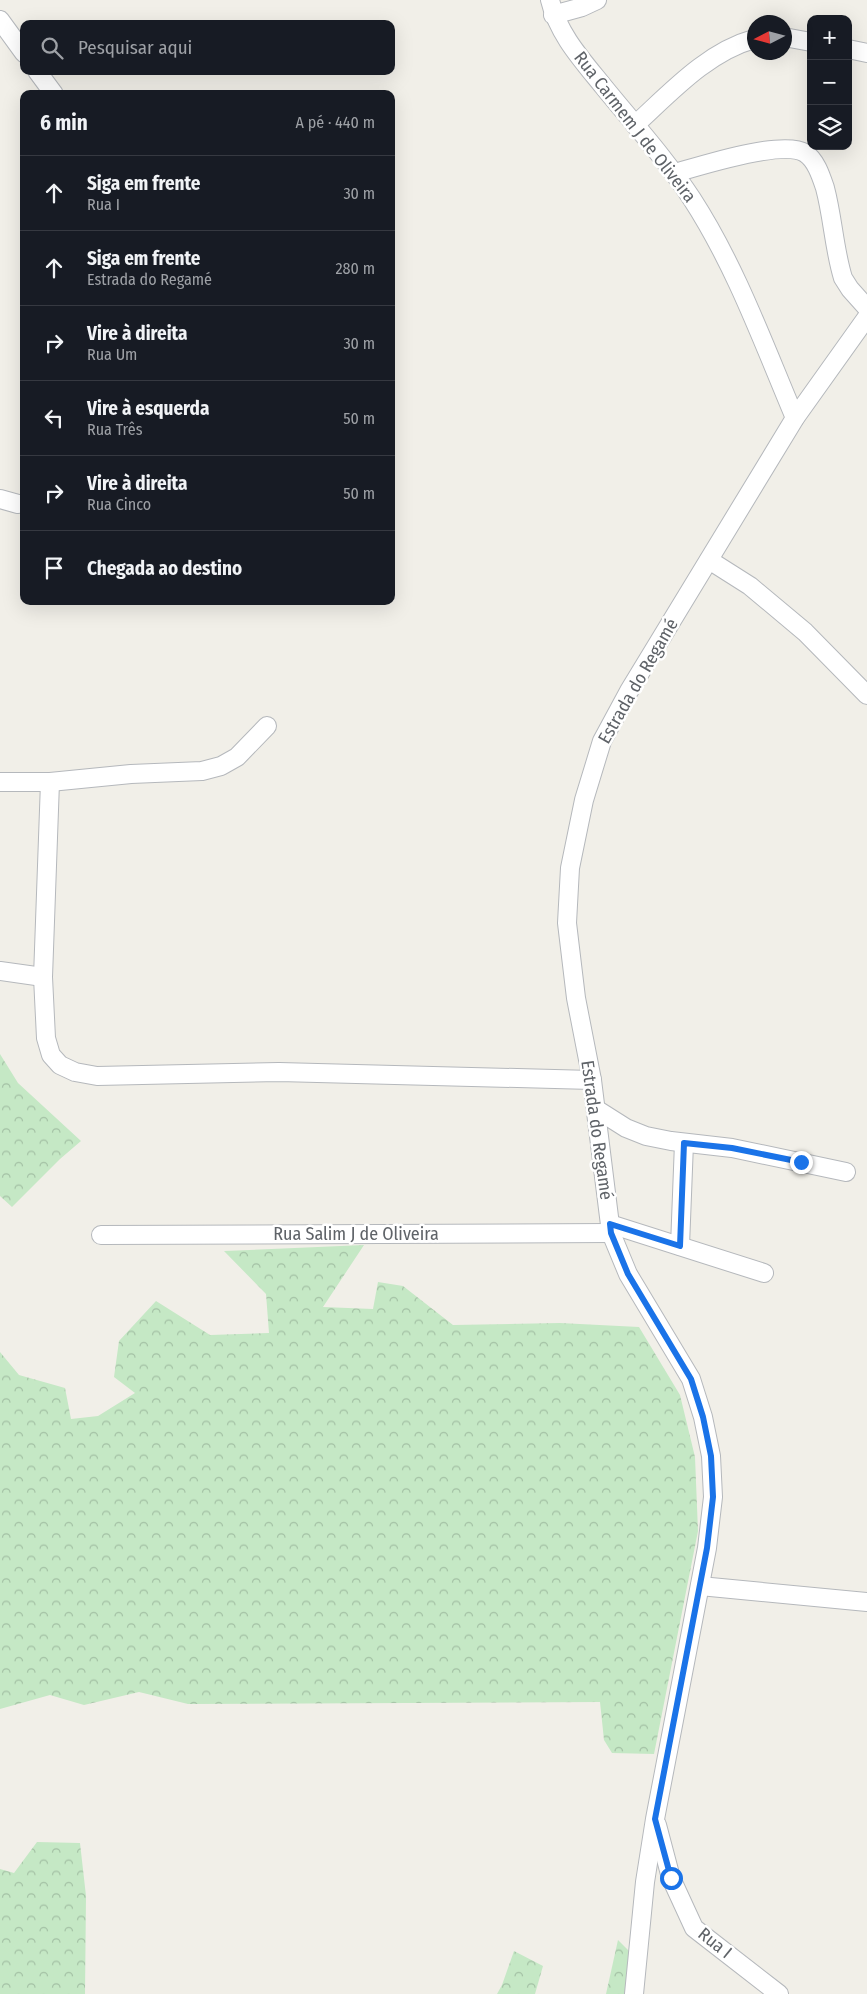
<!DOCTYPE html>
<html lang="pt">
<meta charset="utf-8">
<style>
body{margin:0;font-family:"Fira Sans Condensed",sans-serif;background:#20242c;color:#f1f3f6}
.controls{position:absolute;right:15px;top:15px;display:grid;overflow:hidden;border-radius:10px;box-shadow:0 5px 20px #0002}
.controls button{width:45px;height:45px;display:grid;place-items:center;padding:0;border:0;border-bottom:1px solid #363941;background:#171b24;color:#f1f3f6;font:25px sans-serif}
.compass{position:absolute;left:747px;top:15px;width:45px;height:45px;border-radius:50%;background:#171b24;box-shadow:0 5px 20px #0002;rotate:264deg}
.stop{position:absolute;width:15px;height:15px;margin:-11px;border:4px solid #1a73e8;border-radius:50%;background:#fff}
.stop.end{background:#1a73e8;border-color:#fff;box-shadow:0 1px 5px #0008}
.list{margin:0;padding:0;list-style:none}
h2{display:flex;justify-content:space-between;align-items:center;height:65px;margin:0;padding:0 20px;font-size:21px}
h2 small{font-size:16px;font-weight:400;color:#9ea1a6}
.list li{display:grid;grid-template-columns:32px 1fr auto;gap:15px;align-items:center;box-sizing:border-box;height:75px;padding:0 20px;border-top:1px solid #363941}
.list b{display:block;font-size:19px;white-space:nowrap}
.list p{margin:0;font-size:16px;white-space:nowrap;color:#9ea1a6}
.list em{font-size:16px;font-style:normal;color:#9ea1a6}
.icon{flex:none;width:28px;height:28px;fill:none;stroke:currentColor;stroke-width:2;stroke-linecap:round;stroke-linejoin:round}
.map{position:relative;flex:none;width:867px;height:1994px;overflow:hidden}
.search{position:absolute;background:#171b24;box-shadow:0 5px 20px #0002;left:20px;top:20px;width:375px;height:55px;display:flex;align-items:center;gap:12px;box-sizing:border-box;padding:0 18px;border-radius:10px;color:#9ea1a6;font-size:19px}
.panel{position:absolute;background:#171b24;box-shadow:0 5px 20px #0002;left:20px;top:90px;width:375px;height:515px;border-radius:10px}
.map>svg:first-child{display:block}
.forest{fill:url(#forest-crowns)}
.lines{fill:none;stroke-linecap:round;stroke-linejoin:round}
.street-casing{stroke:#b5b8bc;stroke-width:20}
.street{stroke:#fff;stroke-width:18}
.route{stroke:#1a73e8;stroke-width:6}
.labels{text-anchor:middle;stroke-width:5;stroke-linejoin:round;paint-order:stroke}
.street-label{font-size:18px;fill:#5f6368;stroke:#fff}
</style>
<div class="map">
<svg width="867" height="1994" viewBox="0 0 867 1994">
<defs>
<pattern id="forest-crowns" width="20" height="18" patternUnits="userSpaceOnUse" patternTransform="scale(1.25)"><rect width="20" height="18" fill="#c5e8c5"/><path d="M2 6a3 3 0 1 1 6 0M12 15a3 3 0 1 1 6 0" fill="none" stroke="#a3c0a4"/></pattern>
</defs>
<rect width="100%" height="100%" fill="#f1efe8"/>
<g class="forest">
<path d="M0,1054L18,1083L81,1141L60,1159L12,1207L0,1196Z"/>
<path d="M364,1245L323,1307L373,1309L378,1282L403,1286L453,1325L560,1323L639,1327L680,1395L695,1457L698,1531L654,1754L612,1753L604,1740L600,1702L188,1704L139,1692L84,1705L50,1695L0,1709V1352L19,1375L65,1388L71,1419L98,1416L135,1393L114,1377L119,1341L156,1301L210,1335L269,1333L266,1294L224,1251Z"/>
<path d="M37,1842L80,1843L86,1896L85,1994H0V1869L14,1873Z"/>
<path d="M618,1940L631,1953L626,1994H606Z"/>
<path d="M514,1951L543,1966L535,1994H497L502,1985Z"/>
</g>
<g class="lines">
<g class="street-casing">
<g id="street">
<path d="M550,0C558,34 582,60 603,86C633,123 666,159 692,199C736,267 764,345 795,418"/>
<path d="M553,15L582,7L597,0"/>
<path d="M0,20L24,53"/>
<path d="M784,37L811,42"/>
<path d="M848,49L867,53"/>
<path d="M37,71L54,94"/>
<path d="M635,125C670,93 707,52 754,39"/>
<path d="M675,173C700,166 783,139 805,153C816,160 821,176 825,188C833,218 834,249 843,278L850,289L867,308"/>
<path d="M0,499L18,504"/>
<path d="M709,560L750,586L805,632L867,695"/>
<path d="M0,782H50L43,977L46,1038L51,1055L60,1065L75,1072L97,1076L279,1072L592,1080"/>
<path d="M50,782L131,774L202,771L221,766L237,757L267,726"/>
<path d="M0,971L43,977"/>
<path d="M596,1109L626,1128L646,1136L671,1141L732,1148L846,1172"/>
<path d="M610,1224L764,1273"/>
<path d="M101,1235L611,1233"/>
<path d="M680,1246L684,1143"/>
<path d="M700,1586L867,1602"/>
<path d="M657,1825L671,1878L694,1928L779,1994"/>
<path d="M634,1994L645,1882L655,1819L707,1548L713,1497L711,1456L703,1417L691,1379L628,1274L611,1233L592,1080L576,998L567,923L570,868L584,800L602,741L629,691L795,418L867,317"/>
</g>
</g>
<use href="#street" class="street"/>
</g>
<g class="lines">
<path class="route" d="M671,1878L655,1819L707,1548L713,1497L711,1456L703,1417L691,1379L628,1274L611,1233L610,1224L680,1246L684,1143L732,1148L801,1162"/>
</g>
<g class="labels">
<g class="street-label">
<text transform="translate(635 127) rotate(52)" y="6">Rua Carmem J de Oliveira</text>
<text transform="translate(638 681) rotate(-60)" y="6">Estrada do Regamé</text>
<text transform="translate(597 1130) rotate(82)" y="6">Estrada do Regamé</text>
<text x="356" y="1240">Rua Salim J de Oliveira</text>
<text transform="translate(715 1943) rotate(39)" y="6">Rua I</text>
</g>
</g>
</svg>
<div class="controls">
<button>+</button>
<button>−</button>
<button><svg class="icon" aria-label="layers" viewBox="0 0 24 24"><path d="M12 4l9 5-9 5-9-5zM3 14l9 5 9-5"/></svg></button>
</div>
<svg class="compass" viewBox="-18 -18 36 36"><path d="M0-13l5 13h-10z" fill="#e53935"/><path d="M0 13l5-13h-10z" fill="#9ea1a6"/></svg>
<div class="stop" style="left:671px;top:1878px"></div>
<div class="stop end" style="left:801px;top:1162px"></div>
<div class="search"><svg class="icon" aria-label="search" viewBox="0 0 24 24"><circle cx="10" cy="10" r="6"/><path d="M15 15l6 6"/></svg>Pesquisar aqui</div>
<section class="panel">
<h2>6 min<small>A pé · 440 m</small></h2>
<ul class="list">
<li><svg class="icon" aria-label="ahead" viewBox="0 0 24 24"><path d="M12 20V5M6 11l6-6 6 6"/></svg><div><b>Siga em frente</b><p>Rua I</p></div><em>30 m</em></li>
<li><svg class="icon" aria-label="ahead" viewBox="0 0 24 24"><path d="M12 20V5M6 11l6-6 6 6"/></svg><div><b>Siga em frente</b><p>Estrada do Regamé</p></div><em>280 m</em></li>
<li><svg class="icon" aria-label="right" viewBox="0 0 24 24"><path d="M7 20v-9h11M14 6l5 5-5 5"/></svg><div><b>Vire à direita</b><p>Rua Um</p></div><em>30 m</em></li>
<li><svg class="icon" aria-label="left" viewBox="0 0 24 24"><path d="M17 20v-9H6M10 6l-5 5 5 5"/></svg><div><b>Vire à esquerda</b><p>Rua Três</p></div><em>50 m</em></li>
<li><svg class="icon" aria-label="right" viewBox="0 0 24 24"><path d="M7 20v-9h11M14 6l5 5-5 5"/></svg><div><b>Vire à direita</b><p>Rua Cinco</p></div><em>50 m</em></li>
<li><svg class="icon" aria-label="arrive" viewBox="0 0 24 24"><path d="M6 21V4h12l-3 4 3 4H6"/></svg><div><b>Chegada ao destino</b></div></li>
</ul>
</section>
</div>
